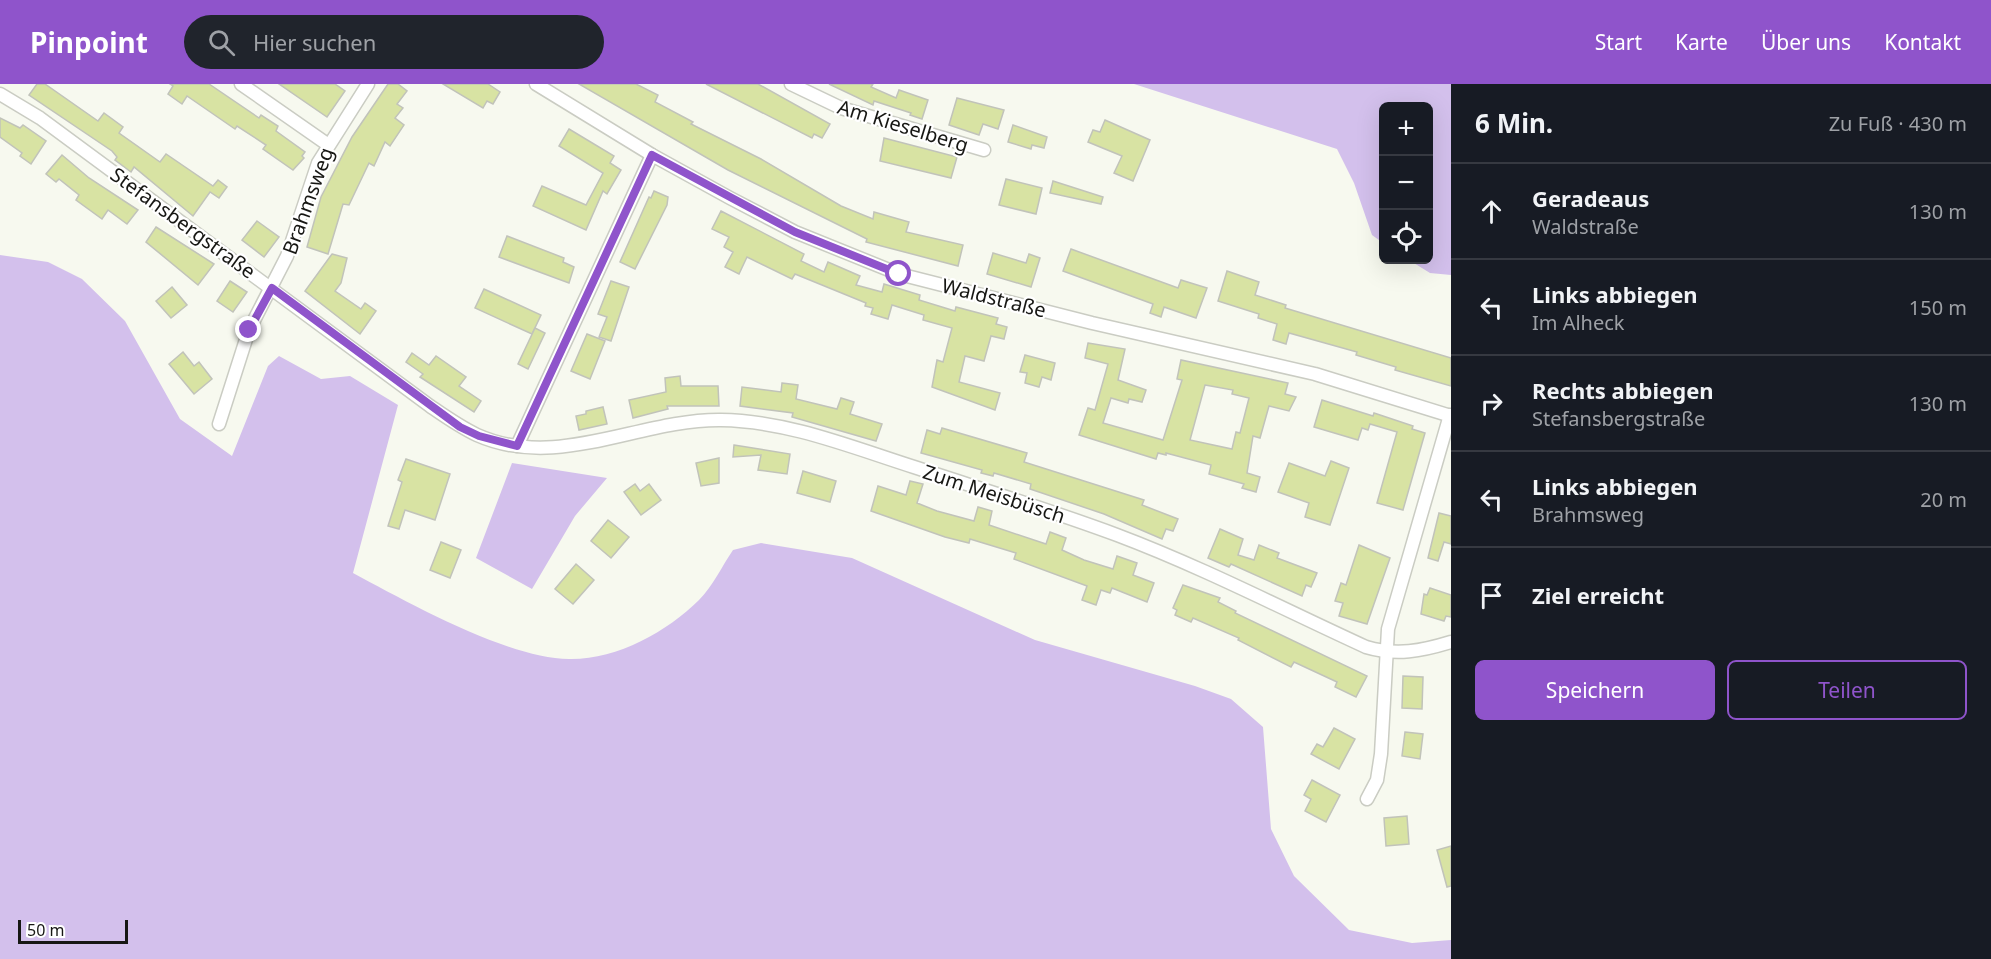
<!DOCTYPE html>
<html lang="de">
<meta charset="utf-8">
<style>
body{margin:0;font-family:"Noto Sans",sans-serif;background:#20242c;color:#f1f3f6}
.controls{position:absolute;right:18px;top:18px;display:grid;overflow:hidden;border-radius:9px;box-shadow:0 6px 24px #0002}
.controls button{width:54px;height:54px;display:grid;place-items:center;padding:0;border:0;border-bottom:2px solid #363941;background:#171b24;color:#f1f3f6;font:30px sans-serif}
.scale{position:absolute;left:18px;bottom:15px;width:110px;box-sizing:border-box;padding-left:6px;border:3px solid #171714;border-top:0;font-size:16px;line-height:21px;white-space:nowrap;color:#171714;-webkit-text-stroke:4px #fff;paint-order:stroke}
.stop{position:absolute;width:18px;height:18px;margin:-14px;border:4px solid #8f54cb;border-radius:50%;background:#fff}
.stop.end{background:#8f54cb;border-color:#fff;box-shadow:0 2px 6px #0008}
.list{margin:0;padding:0;list-style:none}
h2{display:flex;justify-content:space-between;align-items:center;height:78px;margin:0;padding:0 24px;font-size:26px}
h2 small{font-size:20px;font-weight:400;color:#9ea1a6}
.list li{display:grid;grid-template-columns:39px 1fr auto;gap:18px;align-items:center;box-sizing:border-box;height:96px;padding:0 24px;border-top:2px solid #363941}
.list b{display:block;font-size:22px;white-space:nowrap}
.list p{margin:0;font-size:20px;white-space:nowrap;color:#9ea1a6}
.list em{font-size:20px;font-style:normal;color:#9ea1a6}
.actions{display:flex;gap:12px;padding:18px 24px}
.actions a{flex:1;padding:14px 0;border:2px solid #8f54cb;border-radius:9px;text-align:center;font-size:21px;color:#8f54cb}
.actions .main{background:#8f54cb;color:#fff}
.icon{flex:none;width:33px;height:33px;fill:none;stroke:currentColor;stroke-width:2;stroke-linecap:round;stroke-linejoin:round}
.map{position:relative;flex:none;width:1451px;height:875px;overflow:hidden}
header{display:flex;align-items:center;gap:36px;box-sizing:border-box;height:84px;padding:0 30px;background:#8f54cb;color:#fff}
header strong{font-size:28px}
nav{display:flex;gap:33px;margin-inline-start:auto;font-size:21px}
.search{width:420px;height:54px;background:#20242c;display:flex;align-items:center;gap:15px;box-sizing:border-box;padding:0 21px;border-radius:33px;color:#9ea1a6;font-size:22px}
main{display:flex}
aside{flex:1;background:#171b24}
.map>svg:first-child{display:block}
.green{fill:#d3c0ec}
.building{fill:#d8e3a3;stroke:#c1c3ba;stroke-width:1.5;fill-rule:evenodd}
.lines{fill:none;stroke-linecap:round;stroke-linejoin:round}
.street-casing{stroke:#caccc3;stroke-width:15}
.street{stroke:#fff;stroke-width:12}
.route{stroke:#8f54cb;stroke-width:8}
.labels{text-anchor:middle;stroke-width:4.5;stroke-linejoin:round;paint-order:stroke}
.street-label{font-size:20px;fill:#171714;stroke:#fff}
</style>
<header>
<strong>Pinpoint</strong>
<div class="search"><svg class="icon" aria-label="search" viewBox="0 0 24 24"><circle cx="10" cy="10" r="6"/><path d="M15 15l6 6"/></svg>Hier suchen</div>
<nav><a>Start</a><a>Karte</a><a>Über uns</a><a>Kontakt</a></nav>
</header>
<main>
<div class="map">
<svg width="1451" height="875" viewBox="0 0 1451 875">
<rect width="100%" height="100%" fill="#f7f9ef"/>
<g class="green">
<path d="M1134,0H1451V191L1430,189L1409,176H1428V22H1384L1383,159L1372,151L1354,99L1337,65Z"/>
<path d="M0,171L48,178L82,195L125,237L180,335L232,372L268,282L279,272L321,295L350,292L398,321L353,489C409,519 507,574 569,575C616,576 667,548 699,516C713,502 722,482 733,466L761,459L852,474L1035,556L1195,602L1231,615L1263,643L1271,745L1294,792L1349,846L1412,859L1451,856V875H0Z"/>
<path d="M512,379L607,394L575,432L532,505L476,474Z"/>
</g>
<g class="building">
<path d="M37,0H45L98,37L104,29L123,43L119,49L160,78L166,70L213,102L218,96L227,103L219,114L210,108L193,132L134,83L131,88L115,76L117,73L112,67L29,11Z"/>
<path d="M170,0H209L259,34L261,31L278,42L276,47L305,68L302,72L304,74L293,86L263,65L266,61L237,42L235,45L187,12L182,20L168,10L173,2Z"/>
<path d="M279,0H335L345,7L327,33Z"/>
<path d="M388,0H398L407,7L397,20L403,24L395,34L404,41L390,62L385,58L374,82L369,79L349,121L343,120L328,170L307,163L321,113L352,53Z"/>
<path d="M443,0H488L500,8L493,20L487,17L483,24Z"/>
<path d="M579,0H636L658,11L655,18L693,38L691,40L761,75L841,122L873,135L874,128L909,138L906,148L963,161L958,182L866,158L867,155L728,86Z"/>
<path d="M706,0H758L830,40L822,54L814,50L812,54Z"/>
<path d="M829,0H873L871,3L896,14L899,6L928,16L922,35L910,31L911,29L874,17L873,21Z"/>
<path d="M957,14L1004,26L998,45L983,40L979,51L949,41Z"/>
<path d="M0,34L20,44L23,41L46,57L31,80L20,72L22,69L0,53Z"/>
<path d="M1105,36L1150,56L1133,97L1114,89L1122,72L1088,58L1093,46L1100,48Z"/>
<path d="M1013,41L1047,53L1044,64L1032,61L1031,65L1008,58Z"/>
<path d="M569,45L614,72L610,79L621,86L607,110L603,107L586,146L533,122L542,102L586,121L603,89L559,62Z"/>
<path d="M884,54L957,73L951,94L880,77Z"/>
<path d="M62,71L89,94L138,126L127,140L108,126L102,135L76,116L79,111L59,95L56,98L46,90Z"/>
<path d="M1006,95L1042,104L1036,130L999,121Z"/>
<path d="M1053,97L1103,113L1101,120L1050,109Z"/>
<path d="M654,107L668,113L667,121L635,185L620,178L649,113L651,114Z"/>
<path d="M721,127L804,170L801,177L824,188L828,178L860,192L856,201L882,208L884,200L920,211L919,216L955,227L956,223L998,234L996,240L1007,243L1004,255L991,252L984,277L965,272L959,298L1000,309L995,326L932,303L937,276L943,278L952,244L923,236L924,231L892,221L888,235L871,230L873,224L865,222L866,219L795,190L792,195L747,173L739,190L725,183L733,168L724,163L729,153L712,145Z"/>
<path d="M257,137L279,153L264,173L242,156Z"/>
<path d="M156,143L214,180L198,201L146,158Z"/>
<path d="M507,152L564,174L563,178L574,183L569,199L499,173Z"/>
<path d="M1071,165L1178,204L1181,196L1207,204L1196,234L1164,223L1161,233L1150,229L1153,220L1063,187Z"/>
<path d="M993,169L1026,179L1029,170L1040,174L1031,203L987,190Z"/>
<path d="M332,170L347,174L341,199L335,207L361,225L365,219L376,227L360,250L305,207Z"/>
<path d="M1227,187L1259,198L1255,211L1286,221L1285,224L1451,274V302L1395,286L1396,283L1356,271L1357,268L1289,249L1286,260L1273,256L1277,240L1258,234L1259,230L1218,217Z"/>
<path d="M230,197L247,208L233,228L217,217Z"/>
<path d="M611,197L629,203L611,257L599,253L607,233L598,230Z"/>
<path d="M172,203L187,221L171,234L156,217Z"/>
<path d="M484,205L541,231L532,250L475,224Z"/>
<path d="M535,244L545,249L528,285L518,280Z"/>
<path d="M587,250L605,257L590,295L571,287Z"/>
<path d="M1088,259L1125,265L1118,296L1146,306L1142,318L1129,315L1128,319L1111,314L1103,339L1163,356L1182,296L1177,295L1181,276L1288,299L1285,310L1296,313L1289,327L1269,322L1260,354L1253,352L1247,389L1260,393L1256,408L1242,404L1244,400L1209,390L1211,381L1166,369V371L1158,369L1156,375L1079,351L1088,324L1095,326L1108,280L1085,274ZM1205,301L1233,306L1232,310L1249,314L1240,349L1236,348L1232,365L1190,356Z"/>
<path d="M183,268L194,282L199,278L212,295L194,310L169,280Z"/>
<path d="M412,269L429,281L436,272L466,293L459,302L481,317L474,328L420,293L423,290L406,278Z"/>
<path d="M1025,271L1055,279L1051,296L1042,293L1039,303L1025,299L1027,289L1020,288Z"/>
<path d="M680,292L681,302H718L719,322H667L668,325L633,334L629,316L666,308L665,294Z"/>
<path d="M782,299L798,301L796,315L837,325L841,314L854,318L850,330L882,340L876,357L792,333L793,329L740,322L742,303L781,308Z"/>
<path d="M1322,316L1373,332L1374,329L1413,342L1412,345L1425,349L1403,426L1377,419L1397,348L1370,340L1368,346L1362,344L1358,356L1314,343Z"/>
<path d="M603,323L607,340L579,346L576,332L586,330V327Z"/>
<path d="M942,344L1027,369L1024,378L1144,416L1142,421L1178,435L1173,447L1166,445L1162,455L1104,430L1030,405L1031,400L994,389L993,392L981,389L982,386L921,369L927,346L940,350Z"/>
<path d="M734,361L790,370L787,390L758,386L761,371L733,373Z"/>
<path d="M719,374V399L701,402L696,379Z"/>
<path d="M406,375L450,390L435,436L405,426L399,445L388,442L402,398L398,396Z"/>
<path d="M1331,377L1349,384L1330,441L1305,433L1309,419L1278,408L1289,379L1325,392Z"/>
<path d="M803,387L836,397L830,418L797,409Z"/>
<path d="M910,397L923,400L917,419L937,427L974,437L978,423L992,427L989,441L1046,460L1050,448L1066,454L1062,466L1084,476L1113,485L1117,472L1137,479L1133,491L1154,499L1147,518L1112,504L1110,509L1101,506L1096,521L1082,516L1087,502L1014,475L1016,469L970,455L969,459L945,453L871,427L878,402L906,411Z"/>
<path d="M635,400L640,407L649,400L661,416L641,431L624,408Z"/>
<path d="M1439,429L1451,432V460L1444,458L1438,477L1428,474Z"/>
<path d="M608,436L629,453L611,474L591,457Z"/>
<path d="M1220,445L1243,455L1238,471L1254,476L1259,461L1279,469L1277,474L1317,489L1311,503L1306,501L1302,512L1231,480L1229,483L1208,474Z"/>
<path d="M441,458L461,466L450,494L430,486Z"/>
<path d="M1359,461L1390,474L1367,540L1339,532L1343,519L1335,517L1341,499L1346,501Z"/>
<path d="M576,480L594,496L573,520L555,505Z"/>
<path d="M1183,501L1220,514L1218,518L1236,527L1235,529L1367,592L1356,613L1335,603L1337,598L1294,578L1291,583L1238,556L1239,554L1193,534L1191,538L1175,531L1177,526L1173,524Z"/>
<path d="M1430,504L1451,511V533L1446,532L1444,537L1421,530L1424,510L1427,511Z"/>
<path d="M1403,592L1423,593L1422,625L1402,624Z"/>
<path d="M1334,644L1355,655L1339,685L1311,670L1317,660L1323,663Z"/>
<path d="M1405,648L1423,650L1420,675L1402,672Z"/>
<path d="M1312,696L1340,711L1326,738L1305,727L1311,715L1304,711Z"/>
<path d="M1407,732L1409,760L1386,762L1384,734Z"/>
<path d="M1451,762V802L1447,803L1437,766Z"/>
</g>
<g class="lines">
<g class="street-casing">
<g id="street">
<path d="M241,0L327,60"/>
<path d="M536,0L652,71L730,114L795,148L899,190L1092,239L1315,290L1451,332"/>
<path d="M791,0L841,24L984,66"/>
<path d="M0,10L40,34L430,322C446,333 460,343 477,351C558,387 639,335 721,336C788,337 851,363 914,383C981,405 1050,426 1117,451C1202,483 1283,525 1366,563C1396,572 1422,567 1451,558"/>
<path d="M219,340L249,246L287,172L318,79L368,0"/>
<path d="M517,362L652,71"/>
<path d="M1367,715L1377,696L1381,670L1388,545L1450,331"/>
</g>
</g>
<use href="#street" class="street"/>
</g>
<g class="lines">
<path class="route" d="M249,246L272,204L460,343L479,352L517,362L652,71L795,148L899,190"/>
</g>
<g class="labels">
<g class="street-label">
<text transform="translate(903 42) rotate(17)" y="7">Am Kieselberg</text>
<text transform="translate(308 117) rotate(-70)" y="7">Brahmsweg</text>
<text transform="translate(183 139) rotate(36)" y="7">Stefansbergstraße</text>
<text transform="translate(994 214) rotate(14)" y="7">Waldstraße</text>
<text transform="translate(994 410) rotate(18)" y="7">Zum Meisbüsch</text>
</g>
</g>
</svg>
<div class="controls">
<button>+</button>
<button>−</button>
<button><svg class="icon" aria-label="locate" viewBox="0 0 24 24"><circle cx="12" cy="12" r="6"/><path d="M12 2v4M12 18v4M2 12h4M18 12h4"/></svg></button>
</div>
<div class="scale">50 m</div>
<div class="stop" style="left:899px;top:190px"></div>
<div class="stop end" style="left:249px;top:246px"></div>
</div>
<aside>
<h2>6 Min.<small>Zu Fuß · 430 m</small></h2>
<ul class="list">
<li><svg class="icon" aria-label="ahead" viewBox="0 0 24 24"><path d="M12 20V5M6 11l6-6 6 6"/></svg><div><b>Geradeaus</b><p>Waldstraße</p></div><em>130 m</em></li>
<li><svg class="icon" aria-label="left" viewBox="0 0 24 24"><path d="M17 20v-9H6M10 6l-5 5 5 5"/></svg><div><b>Links abbiegen</b><p>Im Alheck</p></div><em>150 m</em></li>
<li><svg class="icon" aria-label="right" viewBox="0 0 24 24"><path d="M7 20v-9h11M14 6l5 5-5 5"/></svg><div><b>Rechts abbiegen</b><p>Stefansbergstraße</p></div><em>130 m</em></li>
<li><svg class="icon" aria-label="left" viewBox="0 0 24 24"><path d="M17 20v-9H6M10 6l-5 5 5 5"/></svg><div><b>Links abbiegen</b><p>Brahmsweg</p></div><em>20 m</em></li>
<li><svg class="icon" aria-label="arrive" viewBox="0 0 24 24"><path d="M6 21V4h12l-3 4 3 4H6"/></svg><div><b>Ziel erreicht</b></div></li>
</ul>
<div class="actions"><a class="main">Speichern</a><a>Teilen</a></div>
</aside>
</main>
